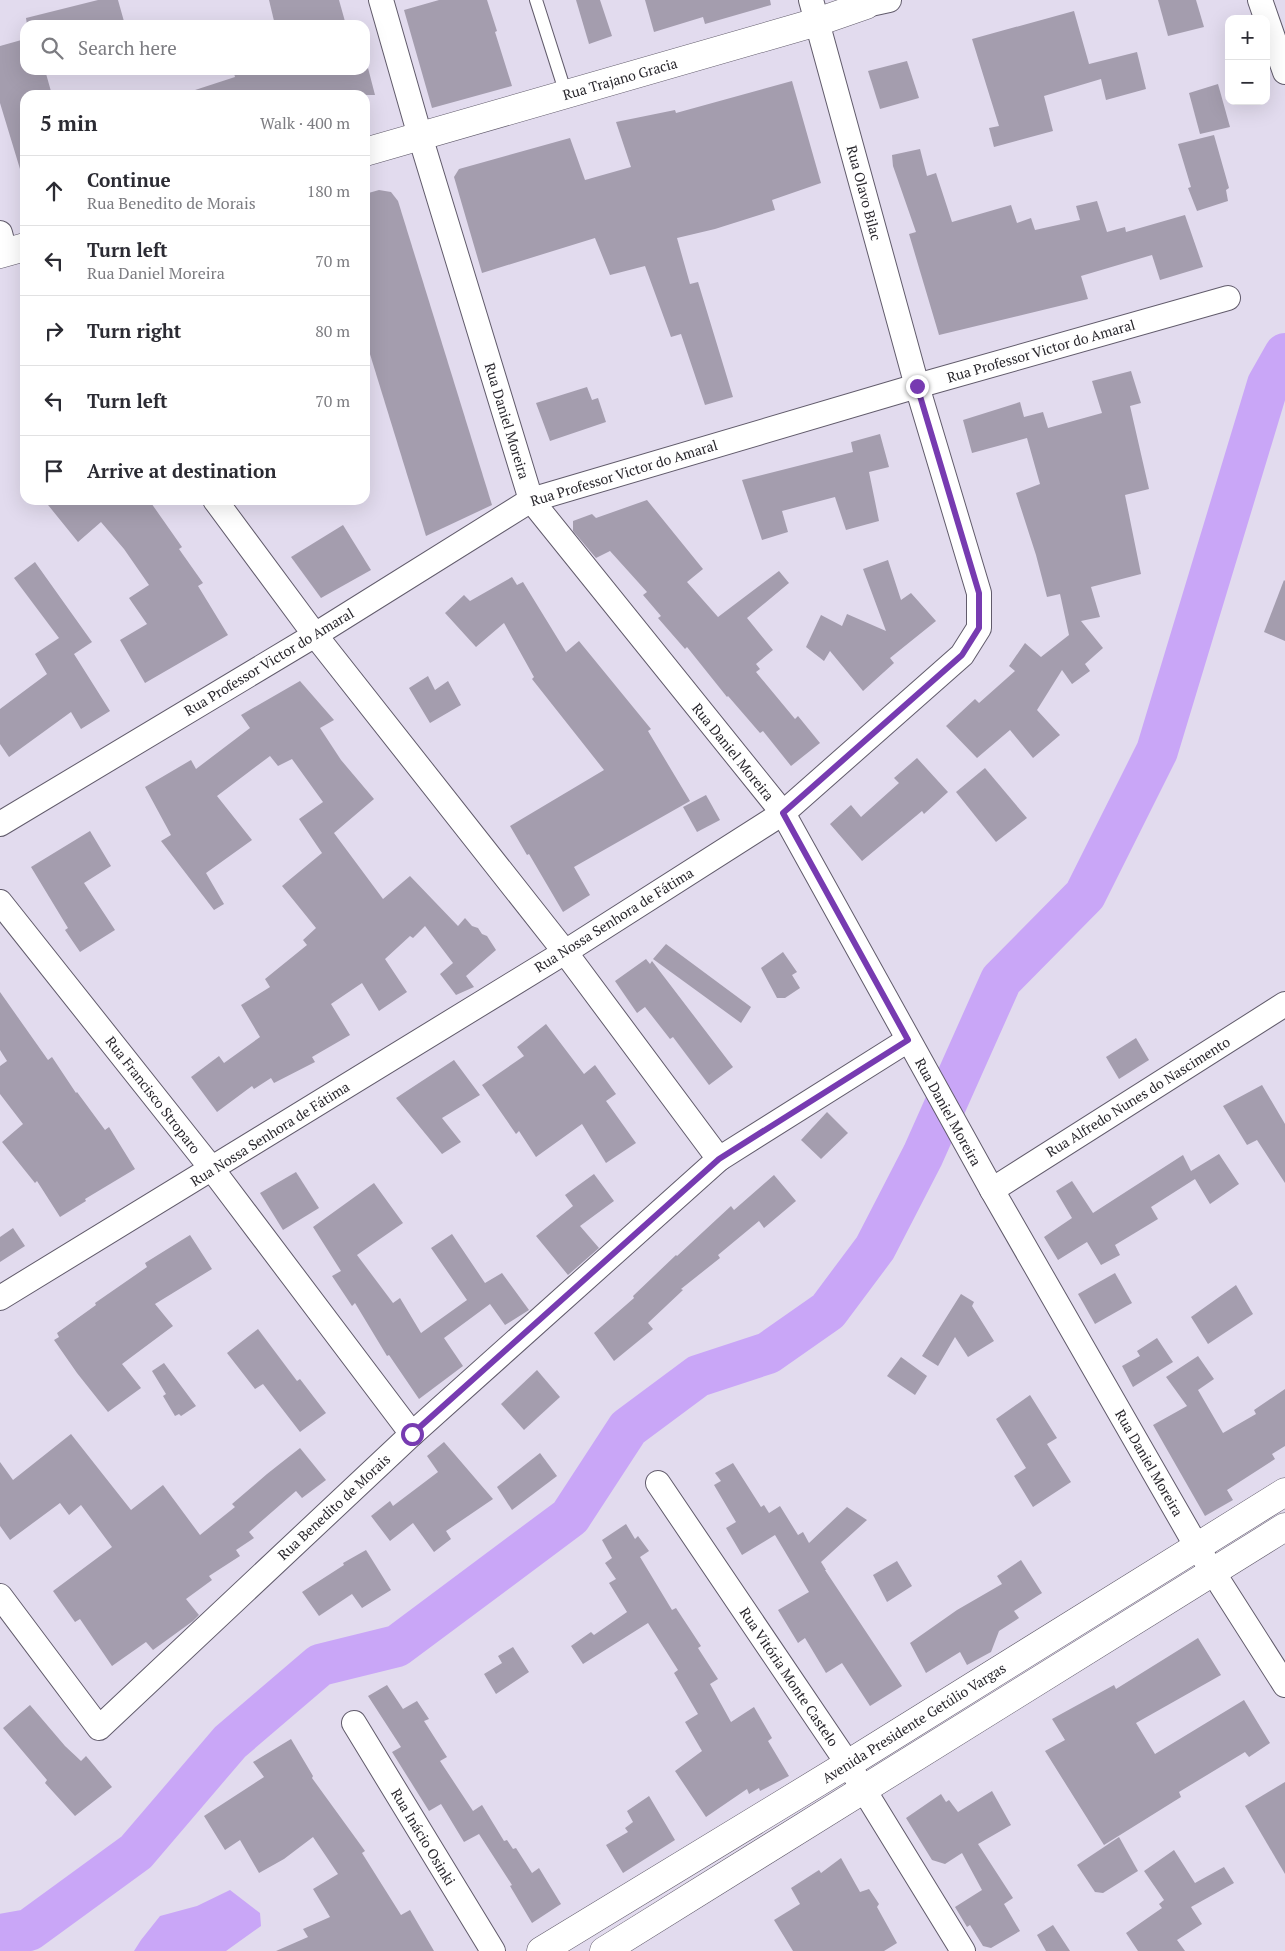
<!DOCTYPE html>
<meta charset="utf-8">
<style>
body{margin:0;font-family:"PT Serif",serif;background:#f7f7f7;color:#2b2b33}
.controls{position:absolute;right:15px;top:15px;display:grid;overflow:hidden;border-radius:10px;box-shadow:0 5px 20px #0002}
.controls button{width:45px;height:45px;display:grid;place-items:center;padding:0;border:0;border-bottom:1px solid #e1e1e2;background:#fff;color:#2b2b33;font:25px sans-serif}
.stop{position:absolute;width:15px;height:15px;margin:-11px;border:4px solid #773bb1;border-radius:50%;background:#fff}
.stop.end{background:#773bb1;border-color:#fff;box-shadow:0 1px 5px #0008}
.list{margin:0;padding:0;list-style:none}
h2{display:flex;justify-content:space-between;align-items:center;height:65px;margin:0;padding:0 20px;font-size:21px}
h2 small{font-size:16px;font-weight:400;color:#7c7c81}
.list li{display:grid;grid-template-columns:32px 1fr auto;gap:15px;align-items:center;box-sizing:border-box;height:70px;padding:0 20px;border-top:1px solid #e1e1e2}
.list b{display:block;font-size:19px;white-space:nowrap}
.list p{margin:0;font-size:16px;white-space:nowrap;color:#7c7c81}
.list em{font-size:16px;font-style:normal;color:#7c7c81}
.icon{flex:none;width:28px;height:28px;fill:none;stroke:currentColor;stroke-width:2;stroke-linecap:round;stroke-linejoin:round}
.map{position:relative;flex:none;width:1285px;height:1951px;overflow:hidden}
.search{position:absolute;background:#fff;box-shadow:0 5px 20px #0002;left:20px;top:20px;width:350px;height:55px;display:flex;align-items:center;gap:12px;box-sizing:border-box;padding:0 18px;border-radius:15px;color:#7c7c81;font-size:19px}
.panel{position:absolute;background:#fff;box-shadow:0 5px 20px #0002;left:20px;top:90px;width:350px;height:415px;border-radius:15px}
.map>svg:first-child{display:block}
.water{fill:#c9a6f7}
.lines{fill:none;stroke-linecap:round;stroke-linejoin:round}
.river{stroke:#c9a6f7;stroke-width:42}
.building{fill:#a49dae}
.lane-casing{stroke:#615b6b;stroke-width:14}
.street-casing{stroke:#615b6b;stroke-width:26}
.secondary-casing{stroke:#615b6b;stroke-width:29}
.lane{stroke:#fff;stroke-width:12}
.street{stroke:#fff;stroke-width:24}
.secondary{stroke:#fff;stroke-width:28}
.route{stroke:#773bb1;stroke-width:6}
.labels{text-anchor:middle;stroke-width:4.5;stroke-linejoin:round;paint-order:stroke}
.street-label{font-size:14px;fill:#29272d;stroke:#fff}
</style>
<div class="map">
<svg width="1285" height="1951" viewBox="0 0 1285 1951">
<rect width="100%" height="100%" fill="#e2dbee"/>
<path class="water" d="M230,1890L260,1913L261,1926L226,1951H134L141,1940L160,1916L197,1906Z"/>
<g class="lines">
<path class="river" d="M0,1935L29,1930L136,1852L230,1742L320,1665L397,1646L570,1517L628,1428L698,1376L768,1353L828,1311L875,1248L923,1155L1001,980L1085,895L1157,751L1268,384L1285,354"/>
</g>
<g class="building">
<path d="M98,0H118L125,25H27L26,18Z"/>
<path d="M269,0H339L346,25H275Z"/>
<path d="M439,0H487L497,31L495,32L512,86L432,108L404,10Z"/>
<path d="M576,0H600L612,36L589,44Z"/>
<path d="M645,0H770L771,5L705,24L703,17L654,32Z"/>
<path d="M1158,0H1196L1204,27L1168,36Z"/>
<path d="M1074,11L1089,64L1137,52L1146,89L1106,100L1101,79L1044,96L1053,131L994,147L989,128L999,126L972,39Z"/>
<path d="M25,39V70H45L52,95H25V169H20L0,103V46Z"/>
<path d="M907,61L919,98L880,109L868,71Z"/>
<path d="M368,68L375,95H193L192,91L235,77L233,70H365Z"/>
<path d="M792,81L821,183L772,200L775,210L715,229L677,238L690,284L698,282L733,397L705,405L681,334L671,337L645,266L610,275L595,238L482,273L454,177L459,169L570,138L585,180L631,167L616,122L675,110L676,113Z"/>
<path d="M1218,84L1230,127L1200,134L1189,93Z"/>
<path d="M1214,135L1229,188L1226,190L1228,201L1197,211L1188,188L1191,187L1178,144Z"/>
<path d="M920,149L927,176L936,173L952,222L1011,205L1017,223L1031,218L1035,230L1080,220L1076,206L1097,201L1107,232L1125,227L1126,232L1185,215L1203,267L1160,280L1152,255L1081,276L1088,299L939,335L909,234L916,232L893,166L892,155Z"/>
<path d="M379,190L391,192L398,201L492,505L426,536L365,338V194Z"/>
<path d="M1131,371L1141,403L1130,406L1149,489L1125,495L1141,574L1091,587L1100,617L1081,621L1103,648L1085,664L1090,671L1072,684L1062,670L1037,710L1060,735L1033,758L1010,730L977,758L946,726L975,699L979,703L1015,671L1009,666L1025,643L1041,657L1069,635L1060,594L1047,597L1036,555L1016,493L1040,484L1027,438L972,453L963,420L1020,402L1024,417L1043,412L1048,428L1102,413L1092,381Z"/>
<path d="M587,387L592,400L598,398L606,422L550,441L536,403Z"/>
<path d="M880,434L889,467L869,472L879,521L846,530L835,497L782,511L788,532L762,540L742,480L853,452L851,442Z"/>
<path d="M44,500H149L182,547L179,549L203,583L198,586L228,635L145,683L120,640L147,624L129,598L149,585L124,549L101,522L78,542Z"/>
<path d="M647,500L703,569L687,582L718,617L779,571L789,583L747,618L773,650L756,664L760,669L756,672L795,719L798,716L820,743L791,766L763,731L760,733L728,696L727,697L687,647L685,649L658,618L661,616L643,595L647,592L610,551L596,558L573,531V521L592,514L596,518Z"/>
<path d="M343,525L371,570L321,598L291,557Z"/>
<path d="M888,560L901,600L911,593L936,621L890,658L894,663L863,691L830,651L824,661L806,647L821,615L842,626L847,614L886,631L863,569Z"/>
<path d="M35,562L92,642L74,654L110,711L81,729L71,712L9,757L0,744V709L47,674L35,654L59,638L14,578Z"/>
<path d="M512,577L517,585L523,582L566,652L579,641L651,729L648,731L690,801L574,867L590,895L563,912L529,854L527,855L510,826L604,770L532,679L534,677L504,623L476,647L445,613L464,595L470,601Z"/>
<path d="M1284,580L1285,581V641L1264,632Z"/>
<path d="M428,676L435,690L448,681L461,705L430,723L409,688Z"/>
<path d="M300,681L334,720L320,728L341,760L374,799L334,833L383,899L410,876L458,926L465,918L472,926L478,928L482,934L487,936L496,950L466,976L474,987L456,995L440,974L453,963L425,926L413,938L410,936L385,959L407,992L379,1011L362,983L331,1004L350,1035L312,1057L315,1062L274,1083L271,1078L254,1089L252,1086L217,1112L191,1077L219,1056L224,1063L260,1037L241,1005L270,987L265,979L307,945L303,940L316,928L282,886L322,853L299,819L323,802L292,759L278,766L270,756L217,796L252,840L206,873L224,904L214,910L161,841L171,835L145,787L191,760L196,769L250,728L241,715Z"/>
<path d="M917,758L948,792L924,814L922,811L862,861L830,824L851,805L861,817L899,783L894,778Z"/>
<path d="M985,768L1027,818L996,842L956,792Z"/>
<path d="M706,795L720,820L697,832L683,807Z"/>
<path d="M90,831L111,866L84,883L115,930L80,952L65,930L68,928L31,867Z"/>
<path d="M666,944L751,1007L741,1023L653,959Z"/>
<path d="M783,952L797,972L792,975L800,988L785,998H777L761,968Z"/>
<path d="M646,959L650,964L652,961L733,1067L709,1085L673,1037L670,1039L645,1007L637,1013L615,981Z"/>
<path d="M0,992L48,1060L52,1057L76,1093L77,1092L105,1130L109,1127L135,1169L85,1199L86,1201L60,1217L37,1181L35,1183L2,1142L23,1124L0,1094V1066L7,1061L0,1050Z"/>
<path d="M546,1024L584,1074L595,1065L616,1094L606,1101L636,1143L606,1163L582,1124L536,1157L519,1131L516,1134L482,1085L524,1056L517,1047Z"/>
<path d="M1136,1038L1149,1060L1119,1079L1106,1057Z"/>
<path d="M454,1060L480,1095L442,1118L461,1142L442,1154L396,1098Z"/>
<path d="M1262,1085L1285,1124V1183L1257,1140L1247,1145L1223,1106Z"/>
<path d="M827,1112L848,1133L821,1159L801,1140Z"/>
<path d="M1219,1154L1239,1184L1210,1204L1195,1179L1151,1207L1158,1219L1115,1245L1120,1255L1101,1265L1087,1242L1058,1260L1044,1237L1072,1218L1056,1191L1072,1181L1093,1213L1183,1155L1191,1171Z"/>
<path d="M296,1172L319,1208L283,1230L260,1193Z"/>
<path d="M594,1174L614,1201L580,1226L599,1248L568,1275L536,1236L573,1206L565,1195Z"/>
<path d="M774,1175L796,1201L764,1228L759,1221L718,1255L720,1258L681,1289L683,1290L648,1323L653,1329L614,1361L594,1333L634,1298L633,1296L676,1255L677,1256L731,1206L734,1210Z"/>
<path d="M374,1183L403,1223L357,1255L393,1303L400,1298L421,1333L467,1300L431,1248L452,1234L485,1283L502,1273L529,1310L505,1325L490,1304L444,1338L463,1366L419,1399L389,1355L387,1356L355,1303L352,1306L332,1276L341,1271L313,1227Z"/>
<path d="M13,1228L25,1246L0,1262V1237Z"/>
<path d="M190,1235L212,1269L155,1304L173,1326L122,1364L141,1388L108,1412L77,1373L54,1340L59,1337L57,1333L96,1305L95,1303L147,1267L145,1263Z"/>
<path d="M1115,1273L1132,1303L1095,1324L1078,1294Z"/>
<path d="M1236,1285L1253,1314L1208,1344L1191,1317Z"/>
<path d="M961,1294L974,1302L972,1306L994,1341L968,1357L955,1337L938,1366L922,1356Z"/>
<path d="M258,1329L297,1381L300,1379L326,1413L300,1432L263,1384L255,1389L227,1353Z"/>
<path d="M1157,1338L1173,1362L1133,1387L1122,1366L1140,1356L1137,1351Z"/>
<path d="M1198,1356L1214,1379L1198,1390L1223,1433L1256,1414L1254,1410L1285,1389V1446L1272,1454L1275,1459L1227,1490L1233,1500L1205,1516L1153,1425L1187,1406L1166,1377Z"/>
<path d="M901,1357L927,1376L915,1395L887,1376Z"/>
<path d="M164,1363L196,1406L181,1416L179,1414L175,1416L163,1396L166,1394L152,1371Z"/>
<path d="M537,1370L560,1397L524,1430L501,1404Z"/>
<path d="M1030,1395L1057,1438L1047,1444L1071,1482L1033,1507L1014,1476L1026,1468L996,1419Z"/>
<path d="M71,1434L131,1510L163,1485L200,1535L235,1507L232,1504L267,1474L300,1448L326,1480L302,1498L296,1491L249,1532L254,1538L236,1550L240,1556L209,1576L212,1580L186,1599L199,1615L193,1621L153,1650L146,1642L112,1666L80,1619L75,1622L53,1591L112,1547L81,1505L69,1515L60,1503L10,1540L0,1526V1462L13,1480Z"/>
<path d="M444,1442L493,1499L446,1531L451,1539L434,1552L413,1523L390,1541L371,1516L390,1501L393,1506L438,1472L427,1456Z"/>
<path d="M540,1453L557,1476L512,1510L497,1487Z"/>
<path d="M733,1463L761,1507L764,1505L769,1513L780,1506L798,1535L803,1532L809,1543L847,1507L867,1520L821,1562L826,1570H825L902,1686L870,1706L842,1663L826,1673L805,1638L798,1643L778,1610L809,1592L775,1535L742,1555L726,1528L736,1522L714,1485L721,1481L715,1473Z"/>
<path d="M626,1524L635,1539L638,1536L649,1551L640,1557L672,1610L676,1608L701,1646L698,1648L718,1679L710,1684L731,1722L754,1707L772,1738L768,1741L789,1776L760,1791L759,1788L749,1794L747,1789L706,1817L675,1771L702,1751L685,1722L698,1714L674,1673L678,1670L648,1623L583,1664L571,1646L591,1632L594,1635L627,1612L609,1583L616,1579L605,1563L612,1558L602,1540Z"/>
<path d="M366,1550L391,1590L362,1608L352,1594L319,1616L302,1592L344,1565L343,1563Z"/>
<path d="M1021,1560L1042,1593L1014,1611L1019,1618L999,1631L991,1652L967,1665L960,1652L926,1673L910,1643L957,1610L1002,1584L997,1576Z"/>
<path d="M897,1561L912,1586L887,1602L873,1575Z"/>
<path d="M1198,1638L1221,1675L1136,1723L1155,1754L1244,1700L1270,1743L1249,1757L1245,1752L1179,1792L1181,1797L1104,1845L1045,1751L1065,1740L1052,1719L1114,1685L1116,1689Z"/>
<path d="M513,1647L529,1672L496,1694L484,1674L502,1663L498,1656Z"/>
<path d="M387,1685L403,1709L417,1701L429,1719L424,1721L447,1757L440,1761L473,1811L482,1805L504,1841L507,1840L513,1849L516,1848L532,1873L539,1868L561,1904L532,1923L510,1886L512,1885L479,1834L464,1842L441,1804L429,1811L392,1752L401,1747L368,1696Z"/>
<path d="M30,1705L65,1746L81,1761L86,1756L112,1787L75,1816L45,1783L47,1780L3,1728Z"/>
<path d="M291,1739L313,1776L312,1778L365,1851L362,1853L401,1915L410,1910L434,1951H276L308,1937L303,1929L330,1917L313,1889L338,1874L313,1837L284,1859L259,1873L240,1840L225,1850L204,1816L264,1777L253,1762Z"/>
<path d="M1285,1782V1874L1245,1806Z"/>
<path d="M992,1791L1011,1825L978,1844L1013,1898L1004,1904L1020,1931L991,1948L983,1946L970,1925L967,1927L955,1907L982,1890L962,1853L945,1864L932,1860L906,1818L941,1794L946,1802L949,1800L958,1812Z"/>
<path d="M649,1796L675,1840L623,1873L606,1845L628,1832L625,1828L633,1822L627,1811Z"/>
<path d="M1119,1837L1138,1871L1103,1893L1095,1892L1077,1865Z"/>
<path d="M1174,1850L1195,1883L1224,1867L1234,1883L1191,1907L1202,1924L1177,1940L1185,1951H1138L1126,1933L1162,1908L1159,1904L1164,1900L1144,1871Z"/>
<path d="M841,1858L860,1892L869,1889L879,1904L877,1907L897,1943L884,1951H793L774,1920L800,1904L791,1888L819,1870L821,1873Z"/>
<path d="M1053,1925L1070,1951H1046L1037,1935Z"/>
</g>
<g class="lines">
<g class="lane-casing">
<path id="lane" d="M536,0L566,94"/>
</g>
<g class="street-casing">
<g id="street">
<path d="M381,0L420,136L531,500L783,813L992,1190L1197,1547L1285,1685"/>
<path d="M1260,0L1285,72"/>
<path d="M866,5L889,0"/>
<path d="M0,233L5,252"/>
<path d="M215,500L315,635L565,952L719,1159"/>
<path d="M0,824L315,635L531,500L917,386L1228,298"/>
<path d="M0,902L212,1169L412,1434"/>
<path d="M992,1190L1285,1004"/>
<path d="M0,1298L565,952L783,813L962,655L979,628V593L917,386L811,0"/>
<path d="M658,1483L848,1764L963,1951"/>
<path d="M0,1596L99,1728L412,1434L719,1159L908,1040"/>
<path d="M354,1723L493,1951"/>
</g>
</g>
<g class="secondary-casing">
<g id="secondary">
<path d="M365,152L817,22L866,5L872,0"/>
<path d="M0,254L25,247"/>
<path d="M541,1951L848,1764L1285,1492"/>
<path d="M604,1951L1285,1527"/>
</g>
</g>
<use href="#lane" class="lane"/>
<use href="#street" class="street"/>
<use href="#secondary" class="secondary"/>
</g>
<g class="lines">
<path class="route" d="M412,1434L719,1159L908,1040L783,813L962,655L979,628V593L917,386"/>
</g>
<g class="labels">
<g class="street-label">
<text transform="translate(620 79) rotate(-16)" y="5">Rua Trajano Gracia</text>
<text transform="translate(864 193) rotate(75)" y="5">Rua Olavo Bilac</text>
<text transform="translate(1041 351) rotate(-16)" y="5">Rua Professor Victor do Amaral</text>
<text transform="translate(507 421) rotate(73)" y="5">Rua Daniel Moreira</text>
<text transform="translate(624 473) rotate(-17)" y="5">Rua Professor Victor do Amaral</text>
<text transform="translate(269 662) rotate(-31)" y="5">Rua Professor Victor do Amaral</text>
<text transform="translate(733 752) rotate(51)" y="5">Rua Daniel Moreira</text>
<text transform="translate(614 920) rotate(-32)" y="5">Rua Nossa Senhora de Fátima</text>
<text transform="translate(153 1095) rotate(52)" y="5">Rua Francisco Stroparo</text>
<text transform="translate(1138 1097) rotate(-32)" y="5">Rua Alfredo Nunes do Nascimento</text>
<text transform="translate(948 1112) rotate(61)" y="5">Rua Daniel Moreira</text>
<text transform="translate(270 1134) rotate(-32)" y="5">Rua Nossa Senhora de Fátima</text>
<text transform="translate(1149 1463) rotate(60)" y="5">Rua Daniel Moreira</text>
<text transform="translate(334 1507) rotate(-43)" y="5">Rua Benedito de Morais</text>
<text transform="translate(789 1677) rotate(56)" y="5">Rua Vitória Monte Castelo</text>
<text transform="translate(914 1723) rotate(-32)" y="5">Avenida Presidente Getúlio Vargas</text>
<text transform="translate(423 1837) rotate(59)" y="5">Rua Inácio Osinki</text>
</g>
</g>
</svg>
<div class="controls">
<button>+</button>
<button>−</button>
</div>
<div class="stop" style="left:412px;top:1434px"></div>
<div class="stop end" style="left:917px;top:386px"></div>
<div class="search"><svg class="icon" aria-label="search" viewBox="0 0 24 24"><circle cx="10" cy="10" r="6"/><path d="M15 15l6 6"/></svg>Search here</div>
<section class="panel">
<h2>5 min<small>Walk · 400 m</small></h2>
<ul class="list">
<li><svg class="icon" aria-label="ahead" viewBox="0 0 24 24"><path d="M12 20V5M6 11l6-6 6 6"/></svg><div><b>Continue</b><p>Rua Benedito de Morais</p></div><em>180 m</em></li>
<li><svg class="icon" aria-label="left" viewBox="0 0 24 24"><path d="M17 20v-9H6M10 6l-5 5 5 5"/></svg><div><b>Turn left</b><p>Rua Daniel Moreira</p></div><em>70 m</em></li>
<li><svg class="icon" aria-label="right" viewBox="0 0 24 24"><path d="M7 20v-9h11M14 6l5 5-5 5"/></svg><div><b>Turn right</b></div><em>80 m</em></li>
<li><svg class="icon" aria-label="left" viewBox="0 0 24 24"><path d="M17 20v-9H6M10 6l-5 5 5 5"/></svg><div><b>Turn left</b></div><em>70 m</em></li>
<li><svg class="icon" aria-label="arrive" viewBox="0 0 24 24"><path d="M6 21V4h12l-3 4 3 4H6"/></svg><div><b>Arrive at destination</b></div></li>
</ul>
</section>
</div>
